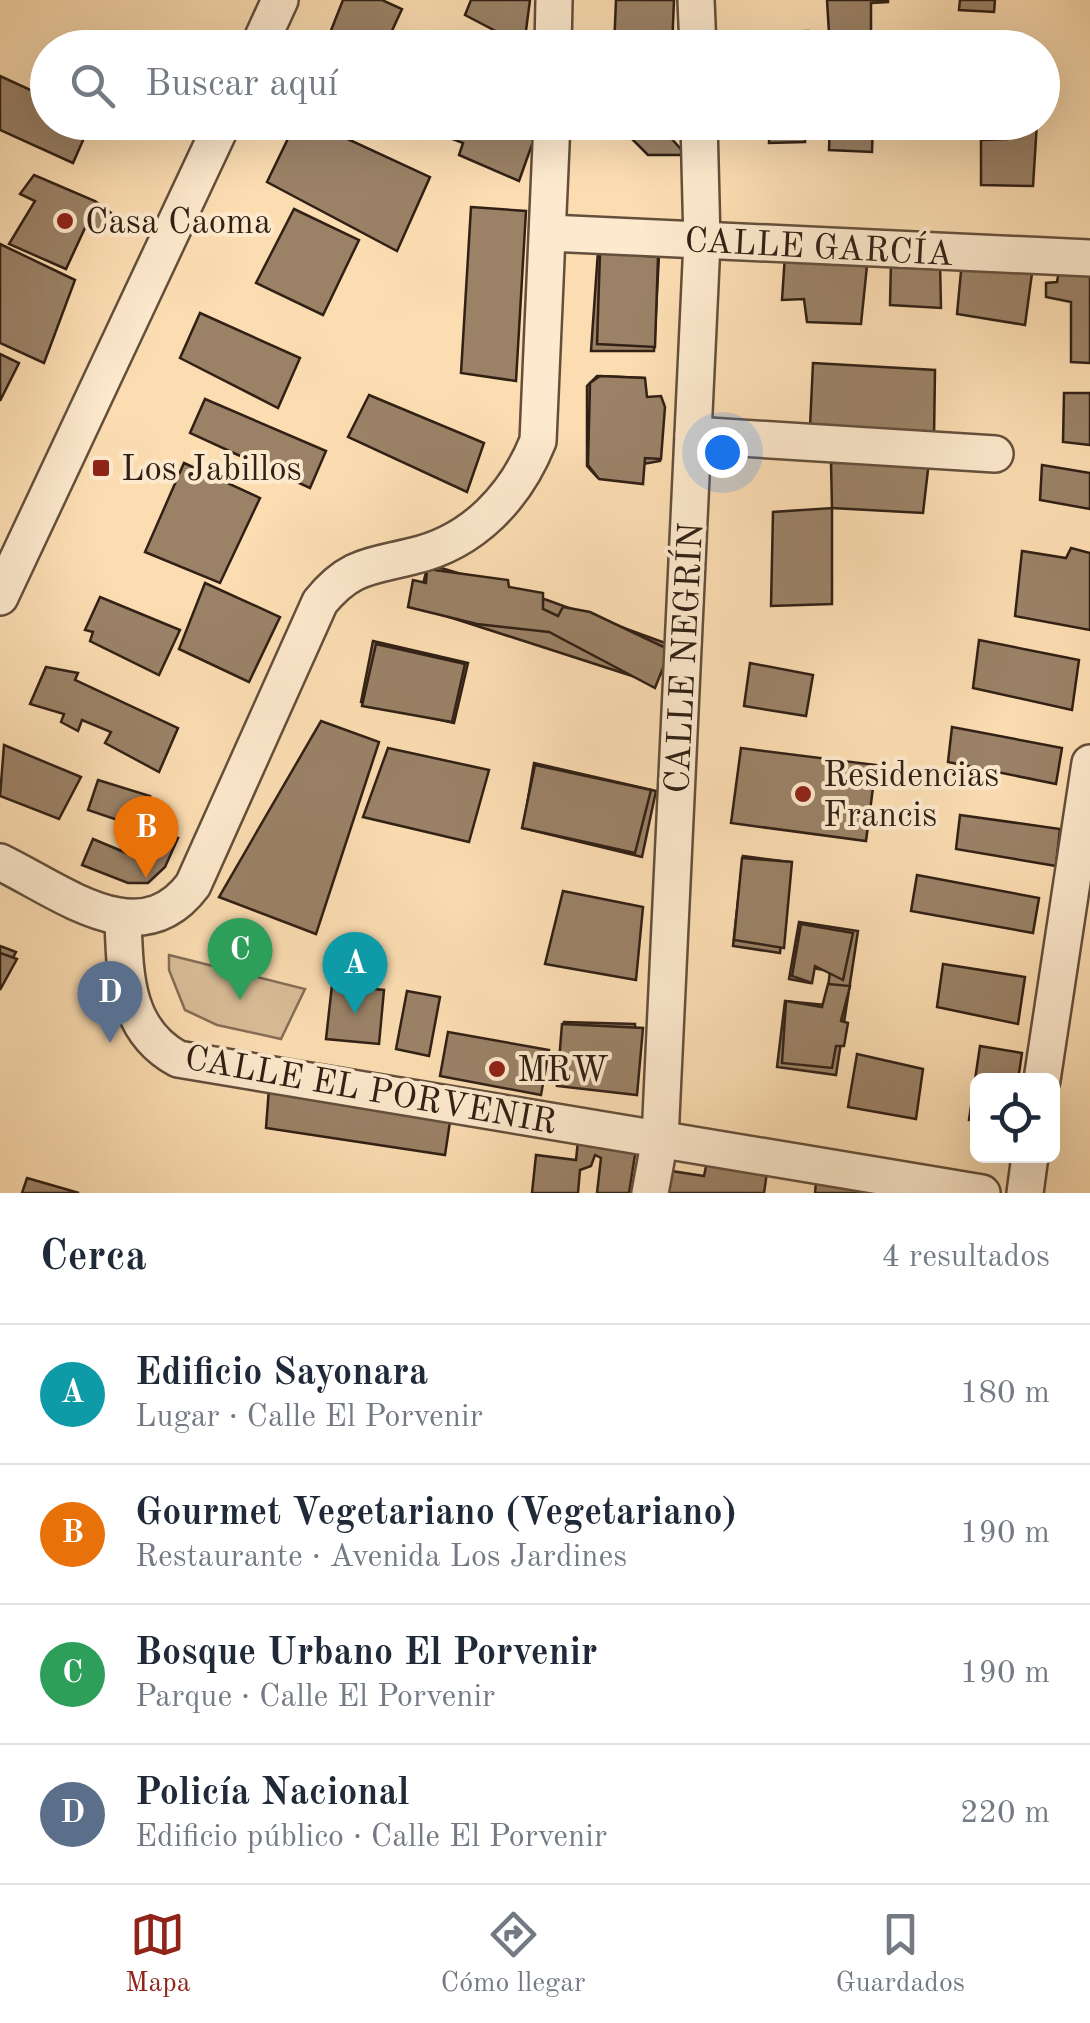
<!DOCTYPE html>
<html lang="es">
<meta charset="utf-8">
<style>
body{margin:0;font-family:"Old Standard TT",serif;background:#f2f2f3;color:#1f2937}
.controls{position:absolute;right:30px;bottom:30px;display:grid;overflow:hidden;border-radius:15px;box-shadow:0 10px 40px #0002}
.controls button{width:90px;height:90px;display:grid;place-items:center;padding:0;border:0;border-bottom:2px solid #e0e1e3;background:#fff;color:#1f2937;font:50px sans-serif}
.you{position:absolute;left:722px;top:452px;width:35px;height:35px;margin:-25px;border:8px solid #fff;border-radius:50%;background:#1a73e8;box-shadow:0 0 0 15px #1a73e833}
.badge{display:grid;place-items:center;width:65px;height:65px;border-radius:50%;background:#8f2418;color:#fff;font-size:32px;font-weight:700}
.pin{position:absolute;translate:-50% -82px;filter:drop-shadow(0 2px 5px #0008)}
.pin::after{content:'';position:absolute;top:52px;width:35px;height:30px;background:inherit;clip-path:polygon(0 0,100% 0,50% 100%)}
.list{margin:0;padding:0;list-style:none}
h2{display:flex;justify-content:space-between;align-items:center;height:130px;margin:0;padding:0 40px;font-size:42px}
h2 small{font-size:32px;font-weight:400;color:#747a83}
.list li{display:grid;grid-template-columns:65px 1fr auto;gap:30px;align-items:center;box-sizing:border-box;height:140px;padding:0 40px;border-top:2px solid #e0e1e3}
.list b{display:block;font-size:38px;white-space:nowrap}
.list p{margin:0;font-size:32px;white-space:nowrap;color:#747a83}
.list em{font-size:32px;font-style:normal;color:#747a83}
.icon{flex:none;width:55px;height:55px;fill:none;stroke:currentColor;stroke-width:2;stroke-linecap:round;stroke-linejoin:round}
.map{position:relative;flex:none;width:1090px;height:1193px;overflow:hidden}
.search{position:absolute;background:#fff;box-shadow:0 10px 40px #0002;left:30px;right:30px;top:30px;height:110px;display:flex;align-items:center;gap:25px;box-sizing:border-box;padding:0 35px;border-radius:55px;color:#747a83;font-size:38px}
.sheet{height:690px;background:#fff}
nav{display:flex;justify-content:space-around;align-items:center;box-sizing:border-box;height:140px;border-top:2px solid #e0e1e3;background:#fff;font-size:28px;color:#747a83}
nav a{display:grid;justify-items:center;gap:5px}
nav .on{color:#8f2418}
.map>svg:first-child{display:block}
.green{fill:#d9bd97;stroke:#856e56;stroke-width:2.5}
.building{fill:#9b8267;stroke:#312015;stroke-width:2.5}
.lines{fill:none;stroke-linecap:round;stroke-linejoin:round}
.minor-casing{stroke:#644f3c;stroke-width:40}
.minor{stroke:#fde9cd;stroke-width:35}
.poi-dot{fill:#8f2418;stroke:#fde9cd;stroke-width:4}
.labels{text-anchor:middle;stroke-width:8;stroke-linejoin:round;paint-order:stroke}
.poi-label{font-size:35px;fill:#312015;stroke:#fde9cd;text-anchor:start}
.street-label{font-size:35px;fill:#312015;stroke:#fde9cd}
</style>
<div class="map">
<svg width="1090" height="1193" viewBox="0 0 1090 1193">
<rect width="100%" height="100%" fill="#fcddb2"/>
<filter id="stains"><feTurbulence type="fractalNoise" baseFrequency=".002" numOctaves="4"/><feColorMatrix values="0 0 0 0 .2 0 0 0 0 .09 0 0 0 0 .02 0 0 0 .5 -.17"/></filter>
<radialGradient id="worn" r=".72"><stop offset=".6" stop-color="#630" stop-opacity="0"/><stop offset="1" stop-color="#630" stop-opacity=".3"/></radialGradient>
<path class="green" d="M169,955L305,989L281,1039L217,1025L185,1010L169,970Z"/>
<g class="building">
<path d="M343,0H382L402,9L384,48H360L330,33Z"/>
<path d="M471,0H530L524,46L465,15Z"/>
<path d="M616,0H674L672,48H614Z"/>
<path d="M827,0H888V2L871,3V33H829Z"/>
<path d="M960,0H995L994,12L959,10Z"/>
<path d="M808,31V48H771L772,32Z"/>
<path d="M0,76L48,98V122H91L73,163L0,130Z"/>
<path d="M296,122H311L430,177L397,251L267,182Z"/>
<path d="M457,122H496L534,139L519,181L459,155L463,143L450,138Z"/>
<path d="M626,122H683L681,138L672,139L686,155H648L625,132Z"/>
<path d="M770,122H805V142L769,143Z"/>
<path d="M830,122H873L872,152L829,150Z"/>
<path d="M1008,122H1037L1033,186L981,185V140L1007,139Z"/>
<path d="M34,175L95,201L111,213L101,235L85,228L66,269L9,244L35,201L20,194Z"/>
<path d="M471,207L526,211L516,381L461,373Z"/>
<path d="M294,209L359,240L323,315L256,283Z"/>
<path d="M0,244L75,280L44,363L0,343Z"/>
<path d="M598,251L659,255L654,351H591Z"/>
<path d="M600,252L658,257L655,347L597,344Z"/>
<path d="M785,255L868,256L861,324L807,322L804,299L782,300Z"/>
<path d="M891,261L940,263L941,308L890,305Z"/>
<path d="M962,261L1033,266L1025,325L957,314Z"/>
<path d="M1059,270L1090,271V363L1071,362V302L1046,297V283L1057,282Z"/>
<path d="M200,313L300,358L278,408L180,358Z"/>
<path d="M0,354L19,363L0,401Z"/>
<path d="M813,363L935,370L934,438L810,427Z"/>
<path d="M597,376L644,378V397L660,399V461L643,464L642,481L597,477L587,466V386Z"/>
<path d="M600,376L645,378L647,397L661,396L665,407L661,459L645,458L643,484L599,479L588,465L590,383Z"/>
<path d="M1064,393H1090V445L1063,442Z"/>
<path d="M369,395L484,443L467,492L348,437Z"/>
<path d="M205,399L326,451L310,488L190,433Z"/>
<path d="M929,461L923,513L832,508L831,463Z"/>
<path d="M184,463L260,498L220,583L145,552Z"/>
<path d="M1042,465L1090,473V509L1040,500Z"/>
<path d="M832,508V604L771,606L773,512Z"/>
<path d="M1071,548L1090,553V630L1015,616L1022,551L1066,558Z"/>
<path d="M428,564L547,600L668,644L661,661L668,664L664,675L653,671L651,682L412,605L413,583L423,584Z"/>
<path d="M427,569L508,580L509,587L543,593V609L558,616L563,607L590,612L670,650L655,688L549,632L477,624L408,607L413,580L426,583Z"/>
<path d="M205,583L280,617L249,682L179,649Z"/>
<path d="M100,597L180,630L159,675L90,641L93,632L85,630Z"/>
<path d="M979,640L1079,660L1072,710L973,688Z"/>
<path d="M373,641L468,663L454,723L361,702Z"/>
<path d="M376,644L465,664L452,722L362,706Z"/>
<path d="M750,663L813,675L806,716L744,706Z"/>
<path d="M46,667L78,673L75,680L178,728L159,772L105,743L111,732L82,720L78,731L61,722L64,714L30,704Z"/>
<path d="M321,721L379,742L316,934L219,897Z"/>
<path d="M952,727L1062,748L1056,784L948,762Z"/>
<path d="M4,745L81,777L59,819L0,796Z"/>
<path d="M388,748L489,770L469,842L363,817Z"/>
<path d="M741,748L876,765L866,841L731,823Z"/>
<path d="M534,763L656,791L642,857L523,828Z"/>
<path d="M535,765L651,790L635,853L522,828Z"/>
<path d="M98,780L150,796L141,828L88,810Z"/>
<path d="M960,815L1060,829L1056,866L956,849Z"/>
<path d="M148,828L178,838L165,867L148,883H128L82,865L93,839L136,857Z"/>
<path d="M743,856L790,862L780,953L733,946Z"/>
<path d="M742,858L792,862L784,948L734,940Z"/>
<path d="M917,875L1039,898L1033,933L911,911Z"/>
<path d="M563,891L643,907L636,980L545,964Z"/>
<path d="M799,922L858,931L836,1075L777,1067L785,1001L826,1005L830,971L812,968L810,983L789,979Z"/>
<path d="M801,924L853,933L843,980L815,966L812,983L792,976Z"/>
<path d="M0,946L16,952L0,984Z"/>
<path d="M0,953L17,959L0,990Z"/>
<path d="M943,964L1025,977L1018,1024L937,1007Z"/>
<path d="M828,984L850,986L841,1021L848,1023L844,1046H836L832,1068L782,1063L786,1001L822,1007Z"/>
<path d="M332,985L384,990L379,1044L326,1039Z"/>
<path d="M407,991L440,997L429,1056L396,1049Z"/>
<path d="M564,1022L635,1024L636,1049L606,1048L605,1066H638L637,1086L564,1083L565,1061L590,1062V1044H565Z"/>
<path d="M562,1024L643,1028L637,1095L557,1086Z"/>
<path d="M448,1032L549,1050L541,1095L440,1076Z"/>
<path d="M980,1046L1022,1053L1018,1080H978V1121L969,1120Z"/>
<path d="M857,1054L923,1069L916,1119L848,1107Z"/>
<path d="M269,1088L451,1115L445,1155L266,1128Z"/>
<path d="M579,1131L637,1142L629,1193H597L601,1158L595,1155L591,1166L580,1170L578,1193H532L536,1155L576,1160Z"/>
<path d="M710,1147L768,1165L764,1193H661L665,1170L704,1176Z"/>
<path d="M27,1178L79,1193H22Z"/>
<path d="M816,1182L891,1193H815Z"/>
</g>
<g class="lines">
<g class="minor-casing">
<g id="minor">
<path d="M696,0L698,48"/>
<path d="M258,48L280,0"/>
<path d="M553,48L554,0"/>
<path d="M549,233L1090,258"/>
<path d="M693,435L995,454"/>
<path d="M0,597L223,122"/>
<path d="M0,862C62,892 140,956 193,885L320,602C350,565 370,567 413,556C474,542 516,496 538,441L552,122"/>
<path d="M123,920C125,975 125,1030 178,1059L982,1193"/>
<path d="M1042,1080L1090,763"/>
<path d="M650,1193L660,1139L702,242L699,122"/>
<path d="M1025,1193L1030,1156"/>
</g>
</g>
<use href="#minor" class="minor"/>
</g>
<g class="poi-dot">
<circle cx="65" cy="221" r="10"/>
<rect x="91" y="458" width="20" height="20" rx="5"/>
<circle cx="803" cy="794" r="10"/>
<circle cx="497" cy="1069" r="10"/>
</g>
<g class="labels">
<g class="poi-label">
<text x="85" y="233">Casa Caoma</text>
<text x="121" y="480">Los Jabillos</text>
<text x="823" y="786">Residencias<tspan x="823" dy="40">Francis</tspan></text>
<text x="517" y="1081">MRW</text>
</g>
<g class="street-label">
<text transform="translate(819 246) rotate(3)" y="12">CALLE GARCÍA</text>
<text transform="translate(683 658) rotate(-87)" y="12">CALLE NEGRÍN</text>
<text transform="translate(371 1089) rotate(10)" y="12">CALLE EL PORVENIR</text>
</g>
</g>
<rect width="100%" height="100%" filter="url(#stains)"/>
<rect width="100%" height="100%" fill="url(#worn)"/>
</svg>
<div class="controls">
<button><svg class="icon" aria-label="locate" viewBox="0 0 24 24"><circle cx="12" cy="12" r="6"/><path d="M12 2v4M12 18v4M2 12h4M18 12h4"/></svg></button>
</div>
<div class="you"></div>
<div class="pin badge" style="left:355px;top:1014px;background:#0f9aa8">A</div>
<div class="pin badge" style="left:146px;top:878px;background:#e8710a">B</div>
<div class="pin badge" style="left:240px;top:1000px;background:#2e9e5b">C</div>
<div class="pin badge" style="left:110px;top:1043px;background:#5c6f8a">D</div>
<div class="search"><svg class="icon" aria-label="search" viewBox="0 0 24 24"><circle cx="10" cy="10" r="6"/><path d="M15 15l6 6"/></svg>Buscar aquí</div>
</div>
<section class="sheet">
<h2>Cerca<small>4 resultados</small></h2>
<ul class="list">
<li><span class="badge" style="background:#0f9aa8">A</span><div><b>Edificio Sayonara</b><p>Lugar · Calle El Porvenir</p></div><em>180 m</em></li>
<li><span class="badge" style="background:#e8710a">B</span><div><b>Gourmet Vegetariano (Vegetariano)</b><p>Restaurante · Avenida Los Jardines</p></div><em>190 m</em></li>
<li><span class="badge" style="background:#2e9e5b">C</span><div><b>Bosque Urbano El Porvenir</b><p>Parque · Calle El Porvenir</p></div><em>190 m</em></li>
<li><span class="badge" style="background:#5c6f8a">D</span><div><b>Policía Nacional</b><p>Edificio público · Calle El Porvenir</p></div><em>220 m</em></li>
</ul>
</section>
<nav>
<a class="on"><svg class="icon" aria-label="map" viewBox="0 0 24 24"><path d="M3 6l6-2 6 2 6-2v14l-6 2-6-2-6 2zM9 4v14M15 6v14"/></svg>Mapa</a>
<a><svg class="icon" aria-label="directions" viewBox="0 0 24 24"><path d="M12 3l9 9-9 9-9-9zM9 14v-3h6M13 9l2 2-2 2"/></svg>Cómo llegar</a>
<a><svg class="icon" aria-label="saved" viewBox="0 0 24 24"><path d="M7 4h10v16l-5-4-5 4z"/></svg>Guardados</a>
</nav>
